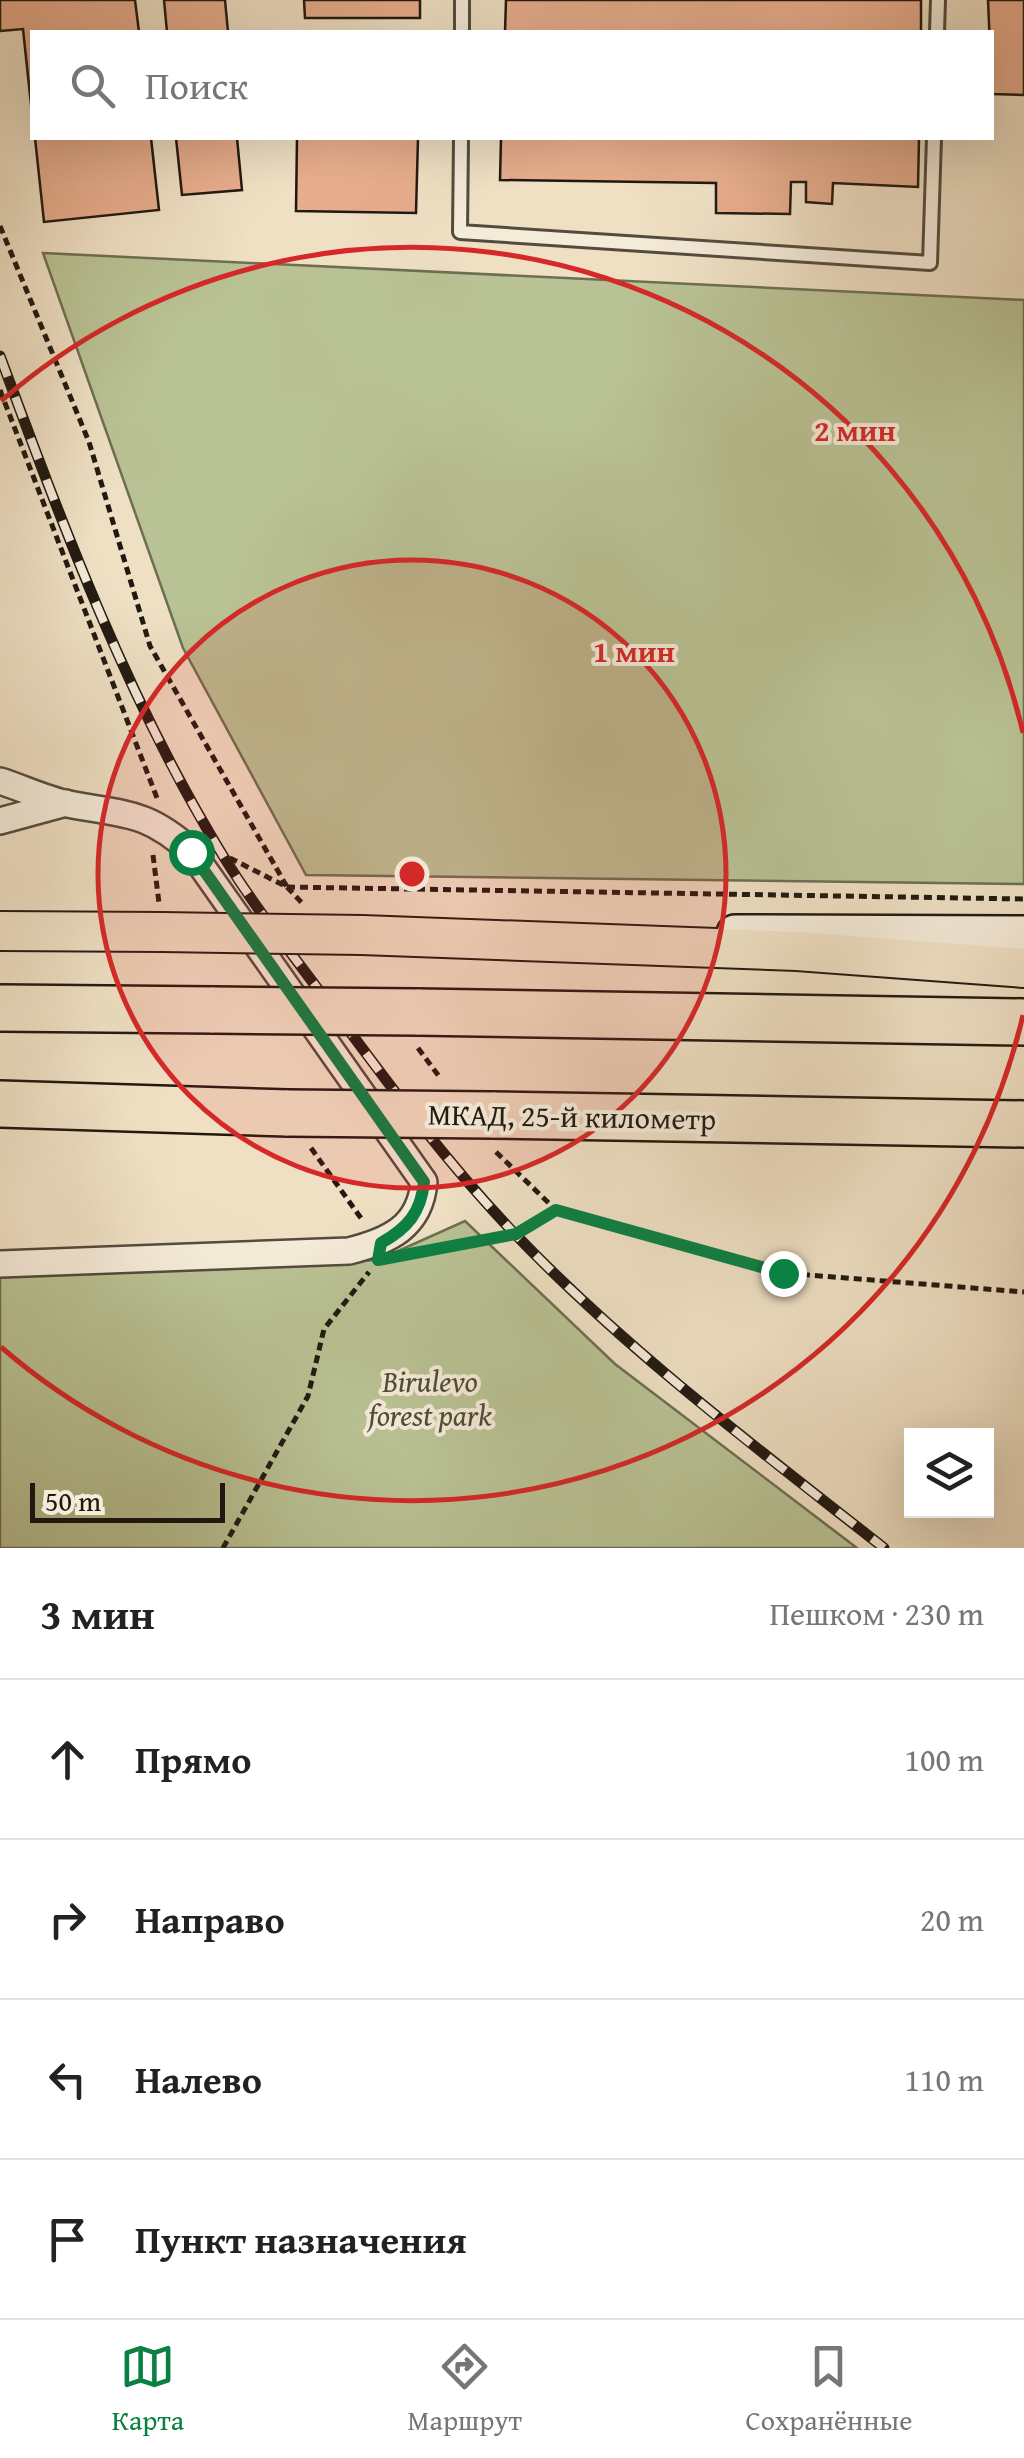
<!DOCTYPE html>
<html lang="ru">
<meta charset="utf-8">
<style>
body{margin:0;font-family:"Gentium Book Plus",serif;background:#f2f2f2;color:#222}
.controls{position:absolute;right:30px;bottom:30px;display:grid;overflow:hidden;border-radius:0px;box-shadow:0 10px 40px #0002}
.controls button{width:90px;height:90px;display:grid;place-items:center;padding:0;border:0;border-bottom:2px solid #e0e0e0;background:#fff;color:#222;font:50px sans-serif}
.scale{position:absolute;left:30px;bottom:25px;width:195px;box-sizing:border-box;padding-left:10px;border:5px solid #211911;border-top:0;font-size:28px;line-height:35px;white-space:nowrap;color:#211911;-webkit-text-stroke:8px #f5ebd9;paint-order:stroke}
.stop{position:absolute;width:30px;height:30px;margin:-22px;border:8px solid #0b8043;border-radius:50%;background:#fff}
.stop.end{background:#0b8043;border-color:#fff;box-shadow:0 2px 10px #0008}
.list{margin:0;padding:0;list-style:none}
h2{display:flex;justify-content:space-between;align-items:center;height:130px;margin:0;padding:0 40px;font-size:42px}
h2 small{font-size:32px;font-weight:400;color:#767676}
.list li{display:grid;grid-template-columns:65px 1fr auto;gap:30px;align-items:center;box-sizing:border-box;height:160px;padding:0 40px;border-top:2px solid #e0e0e0}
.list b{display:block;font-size:38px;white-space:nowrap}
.list em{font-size:32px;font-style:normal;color:#767676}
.icon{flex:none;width:55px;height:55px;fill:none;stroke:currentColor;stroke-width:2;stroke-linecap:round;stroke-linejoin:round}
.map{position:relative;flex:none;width:1024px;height:1548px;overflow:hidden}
.search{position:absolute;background:#fff;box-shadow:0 10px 40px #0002;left:30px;right:30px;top:30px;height:110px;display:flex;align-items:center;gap:25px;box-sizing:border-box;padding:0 35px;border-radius:0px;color:#767676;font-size:38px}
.sheet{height:770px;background:#fff}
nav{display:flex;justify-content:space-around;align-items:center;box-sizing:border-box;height:140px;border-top:2px solid #e0e0e0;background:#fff;font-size:28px;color:#767676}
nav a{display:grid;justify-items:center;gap:5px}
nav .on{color:#0b8043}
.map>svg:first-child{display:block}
.green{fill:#b9c294;stroke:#6d6e52;stroke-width:2.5}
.building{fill:#e7ad8d;stroke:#211911;stroke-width:2.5}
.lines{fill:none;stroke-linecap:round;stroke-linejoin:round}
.lane-casing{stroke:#544b3e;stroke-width:18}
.street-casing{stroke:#544b3e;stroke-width:30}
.secondary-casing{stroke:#211911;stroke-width:40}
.primary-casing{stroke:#211911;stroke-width:42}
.highway-casing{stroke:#211911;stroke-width:50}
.path{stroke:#211911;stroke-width:5;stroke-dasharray:8 5;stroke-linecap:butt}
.lane{stroke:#f5ebd9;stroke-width:12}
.street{stroke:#f5ebd9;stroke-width:25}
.secondary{stroke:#f5ebd9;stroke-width:35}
.primary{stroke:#efe0c4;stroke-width:38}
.highway{stroke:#efe0c4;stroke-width:45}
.rail-casing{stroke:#211911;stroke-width:11}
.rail{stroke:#f5ebd9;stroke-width:8;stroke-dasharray:22;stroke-linecap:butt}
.primary-bridge-casing{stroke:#211911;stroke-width:42;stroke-linecap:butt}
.highway-bridge-casing{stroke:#211911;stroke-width:50;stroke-linecap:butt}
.primary-bridge{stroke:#efe0c4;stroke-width:38}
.highway-bridge{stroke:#efe0c4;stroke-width:45}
.route{stroke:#0b8043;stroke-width:12}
.ring{fill:none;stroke:#d62828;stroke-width:5}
.labels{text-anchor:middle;stroke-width:8;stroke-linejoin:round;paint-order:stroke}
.street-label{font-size:30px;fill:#211911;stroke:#f5ebd9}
.park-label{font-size:30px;font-style:italic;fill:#4f4c38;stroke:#f5ebd9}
.centre{fill:#d62828;stroke:#f5ebd9;stroke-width:5}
.ring-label{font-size:30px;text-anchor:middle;font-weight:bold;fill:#d62828;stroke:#f5ebd9;stroke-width:8;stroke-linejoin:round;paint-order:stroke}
</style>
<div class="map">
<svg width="1024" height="1548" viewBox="0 0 1024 1548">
<rect width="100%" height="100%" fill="#efe0c4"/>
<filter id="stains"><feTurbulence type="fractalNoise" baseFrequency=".002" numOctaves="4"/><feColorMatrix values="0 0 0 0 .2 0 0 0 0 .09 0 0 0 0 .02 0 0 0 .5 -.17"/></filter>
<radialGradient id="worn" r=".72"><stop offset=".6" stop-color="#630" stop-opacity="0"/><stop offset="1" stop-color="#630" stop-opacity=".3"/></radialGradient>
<g class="green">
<path d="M43,253L1024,300V884L306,875L183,648Z"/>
<path d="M465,1221L615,1364L857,1548H0V1275L378,1260Z"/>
</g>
<g class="building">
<path d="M0,0H135L139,32H32V114L23,29L0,31Z"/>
<path d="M164,0H225L228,32H167Z"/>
<path d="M304,0H420V18H305Z"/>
<path d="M506,0H921V32H505Z"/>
<path d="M988,0H1024V95L992,94Z"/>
<path d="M35,138H151L159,210L44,222Z"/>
<path d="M176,138H237L242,190L182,195Z"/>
<path d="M297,138H418L416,213L296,211Z"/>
<path d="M501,138H919L918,187L833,183L832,204L806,202V182H791L790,214L716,213V183L500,180Z"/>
</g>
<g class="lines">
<g class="lane-casing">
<g id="lane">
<path d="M462,32V0"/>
<path d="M937,32L938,0"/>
<path d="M461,138L460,232L930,263L934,138"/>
</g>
</g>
<g class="street-casing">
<g id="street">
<path d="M0,781C22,788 45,799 68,804C124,815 145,810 191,851L424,1182C420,1227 389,1241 349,1251L0,1264"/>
<path d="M0,821L66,803"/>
</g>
</g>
<g class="secondary-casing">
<path id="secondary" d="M735,933L1024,934"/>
</g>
<g class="primary-casing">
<g id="primary">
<path d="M0,931L162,932"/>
<path d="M362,935L797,951L1024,968"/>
</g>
</g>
<g class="highway-casing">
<g id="highway">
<path d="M0,1008L214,1010"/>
<path d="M417,1012L1024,1022"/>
<path d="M0,1104L288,1113"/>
<path d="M492,1115L1024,1124"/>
</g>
</g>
<g class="path">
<path d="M0,226L89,442L150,646L287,887L226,856"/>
<path d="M0,390L157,798"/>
<path d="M153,855L159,903"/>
<path d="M287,887L302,903"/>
<path d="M287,887L1024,899"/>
<path d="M418,1048L441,1079"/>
<path d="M311,1148L363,1221"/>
<path d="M496,1152L556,1210L783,1273L1024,1292"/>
<path d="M412,1254L516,1234L556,1210"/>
<path d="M223,1548L308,1396L324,1329L369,1272"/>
</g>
<use href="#lane" class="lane"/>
<use href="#street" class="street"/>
<use href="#secondary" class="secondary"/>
<use href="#primary" class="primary"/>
<use href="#highway" class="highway"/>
<g class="rail-casing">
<path id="rail" d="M0,356C63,526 127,699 222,854C255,908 295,958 333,1009C390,1086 447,1163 514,1233C626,1350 757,1448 884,1548"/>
</g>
<use href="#rail" class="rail"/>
<g class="primary-bridge-casing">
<path id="primary-bridge" d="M162,932L362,935"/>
</g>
<g class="highway-bridge-casing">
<g id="highway-bridge">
<path d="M214,1010L417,1012"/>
<path d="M288,1113L492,1115"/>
</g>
</g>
<use href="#primary-bridge" class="primary-bridge"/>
<use href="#highway-bridge" class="highway-bridge"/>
</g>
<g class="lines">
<path class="route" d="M191,852L424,1182C421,1212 408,1228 381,1243L378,1260L516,1234L556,1210L783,1273"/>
</g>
<circle cx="412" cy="874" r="314" fill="#d62828" fill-opacity=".12"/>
<g class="ring">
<circle cx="412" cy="874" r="314"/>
<path d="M1023 1015A627 627 0 0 1 1 1347M1 401A627 627 0 0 1 1023 733"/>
</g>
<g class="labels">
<g class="street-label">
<text transform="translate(572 1117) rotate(1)" y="10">МКАД, 25-й километр</text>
</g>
<g class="park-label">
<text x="430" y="1392">Birulevo<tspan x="430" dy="34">forest park</tspan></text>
</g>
</g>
<circle cx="412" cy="874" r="15" class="centre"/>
<g class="ring-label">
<text x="855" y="441">2 мин</text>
<text x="634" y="662">1 мин</text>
</g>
<rect width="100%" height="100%" filter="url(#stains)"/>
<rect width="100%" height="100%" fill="url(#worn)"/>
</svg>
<div class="controls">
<button><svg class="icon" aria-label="layers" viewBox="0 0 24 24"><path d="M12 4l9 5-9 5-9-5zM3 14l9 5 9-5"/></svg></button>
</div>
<div class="scale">50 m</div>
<div class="stop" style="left:191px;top:852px"></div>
<div class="stop end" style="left:783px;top:1273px"></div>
<div class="search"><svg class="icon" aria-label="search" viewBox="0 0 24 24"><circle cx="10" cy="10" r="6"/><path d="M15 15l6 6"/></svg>Поиск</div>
</div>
<section class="sheet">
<h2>3 мин<small>Пешком · 230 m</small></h2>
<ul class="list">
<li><svg class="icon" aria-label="ahead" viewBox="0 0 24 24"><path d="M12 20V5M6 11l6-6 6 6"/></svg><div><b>Прямо</b></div><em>100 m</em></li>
<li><svg class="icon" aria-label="right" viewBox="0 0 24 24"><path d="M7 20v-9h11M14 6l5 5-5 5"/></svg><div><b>Направо</b></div><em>20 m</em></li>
<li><svg class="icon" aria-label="left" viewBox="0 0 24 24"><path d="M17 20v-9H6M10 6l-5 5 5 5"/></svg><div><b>Налево</b></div><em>110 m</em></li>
<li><svg class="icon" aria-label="arrive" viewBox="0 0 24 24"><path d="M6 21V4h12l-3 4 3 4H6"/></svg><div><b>Пункт назначения</b></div></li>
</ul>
</section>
<nav>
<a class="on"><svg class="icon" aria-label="map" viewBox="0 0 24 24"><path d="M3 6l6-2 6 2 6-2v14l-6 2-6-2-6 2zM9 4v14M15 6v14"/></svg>Карта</a>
<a><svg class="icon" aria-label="directions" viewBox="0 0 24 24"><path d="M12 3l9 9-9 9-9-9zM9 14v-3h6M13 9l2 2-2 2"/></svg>Маршрут</a>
<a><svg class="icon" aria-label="saved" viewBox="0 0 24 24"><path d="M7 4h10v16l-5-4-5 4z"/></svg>Сохранённые</a>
</nav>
